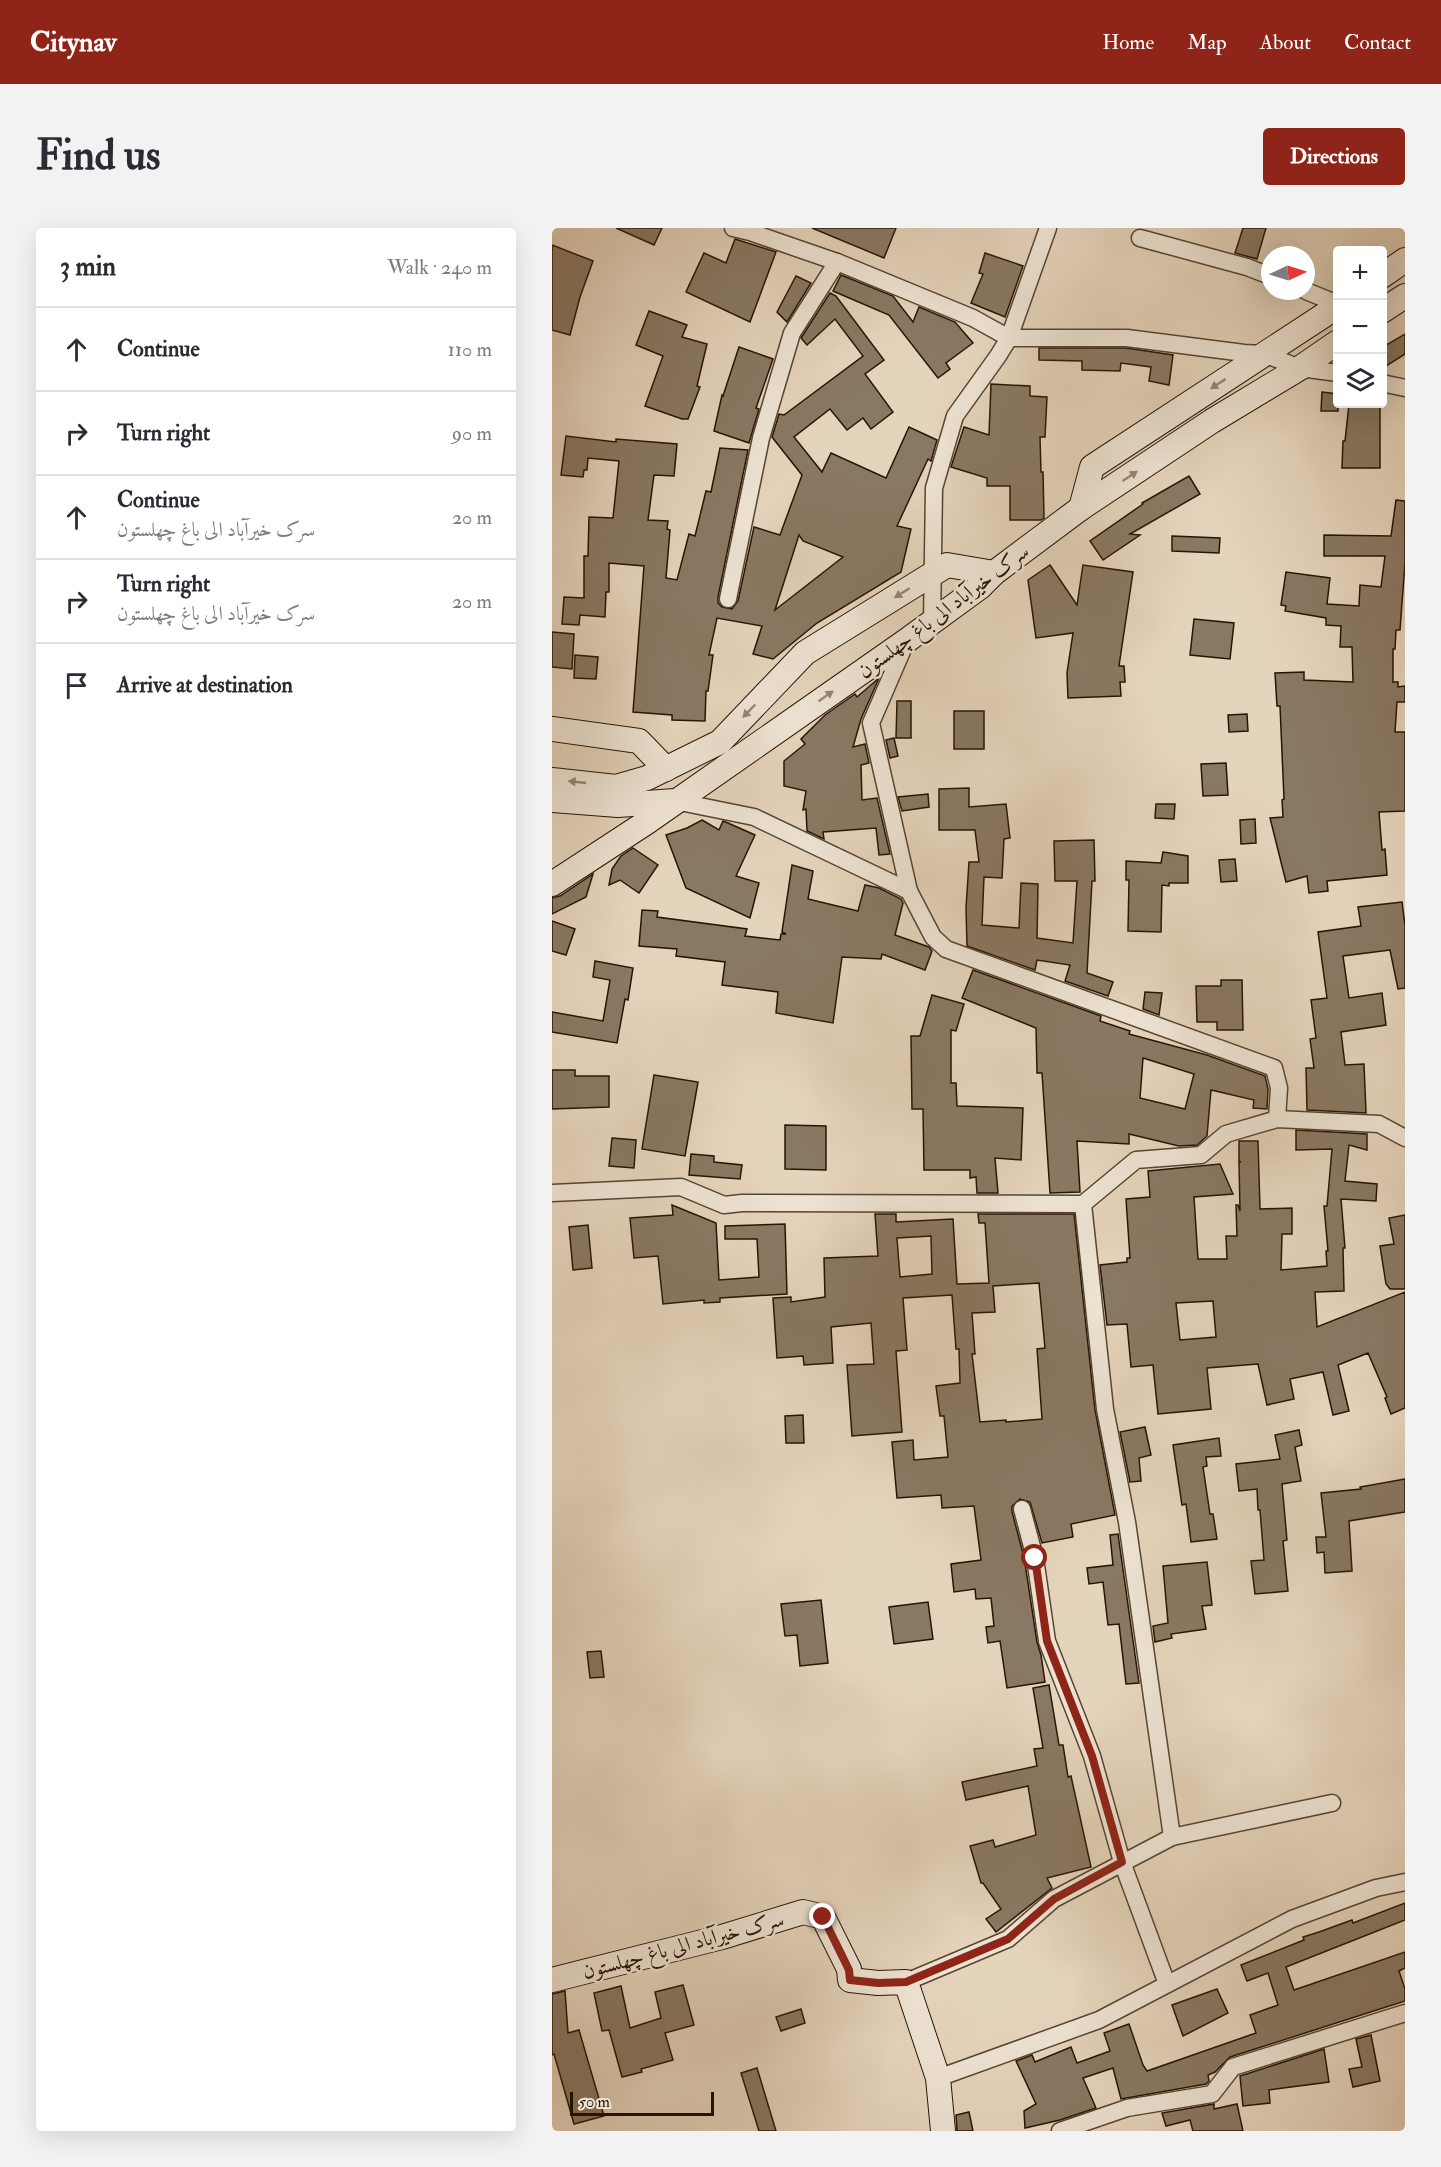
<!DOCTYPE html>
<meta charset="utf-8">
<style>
body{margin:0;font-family:"IM FELL Double Pica",Amiri,serif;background:#f2f2f3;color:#2b2b33}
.controls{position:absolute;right:18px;top:18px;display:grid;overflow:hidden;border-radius:6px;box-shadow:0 6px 24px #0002}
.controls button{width:54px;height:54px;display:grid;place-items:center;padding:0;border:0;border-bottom:2px solid #e1e1e2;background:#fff;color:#2b2b33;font:30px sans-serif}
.compass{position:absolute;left:709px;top:18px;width:54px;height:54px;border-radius:50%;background:#fff;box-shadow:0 6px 24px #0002;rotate:86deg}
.scale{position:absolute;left:18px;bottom:15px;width:144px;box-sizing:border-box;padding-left:6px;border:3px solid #261503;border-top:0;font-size:16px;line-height:21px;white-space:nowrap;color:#261503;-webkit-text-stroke:4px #eee3d3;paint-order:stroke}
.stop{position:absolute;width:18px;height:18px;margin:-14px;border:4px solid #8f2418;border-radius:50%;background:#fff}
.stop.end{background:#8f2418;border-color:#fff;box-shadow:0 2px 6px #0008}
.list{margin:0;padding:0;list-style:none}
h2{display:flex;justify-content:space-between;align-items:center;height:78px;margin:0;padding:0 24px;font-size:26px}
h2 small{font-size:20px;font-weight:400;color:#7c7c81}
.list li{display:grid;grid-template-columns:39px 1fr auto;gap:18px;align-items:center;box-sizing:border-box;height:84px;padding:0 24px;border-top:2px solid #e1e1e2}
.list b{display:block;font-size:22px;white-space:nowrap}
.list p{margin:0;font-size:20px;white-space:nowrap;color:#7c7c81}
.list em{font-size:20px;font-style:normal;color:#7c7c81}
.icon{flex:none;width:33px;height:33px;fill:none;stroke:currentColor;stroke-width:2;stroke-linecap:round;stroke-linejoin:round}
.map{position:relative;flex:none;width:853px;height:1903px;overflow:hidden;border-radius:6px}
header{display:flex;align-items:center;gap:36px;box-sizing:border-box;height:84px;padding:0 30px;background:#8f2418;color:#fff}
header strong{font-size:28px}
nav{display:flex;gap:33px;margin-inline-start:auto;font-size:21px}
.intro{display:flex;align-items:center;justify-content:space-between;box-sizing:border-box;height:144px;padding:0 36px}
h1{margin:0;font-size:42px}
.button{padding:15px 27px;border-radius:6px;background:#8f2418;color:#fff;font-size:21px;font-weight:700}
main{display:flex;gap:36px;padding:0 36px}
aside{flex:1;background:#fff;border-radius:6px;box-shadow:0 6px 24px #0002}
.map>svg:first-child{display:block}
.building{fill:#897863;stroke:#261503;stroke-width:1.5;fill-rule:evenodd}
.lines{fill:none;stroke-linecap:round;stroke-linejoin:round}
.street-casing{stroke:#564531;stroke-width:19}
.secondary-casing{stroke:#261503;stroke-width:26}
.street{stroke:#eee3d3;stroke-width:16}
.secondary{stroke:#eee3d3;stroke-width:24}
.oneway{fill:#948675}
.route{stroke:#8f2418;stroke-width:8}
.labels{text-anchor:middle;stroke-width:5;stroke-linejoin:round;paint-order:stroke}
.street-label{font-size:21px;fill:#261503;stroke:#eee3d3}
</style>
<header>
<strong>Citynav</strong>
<nav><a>Home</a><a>Map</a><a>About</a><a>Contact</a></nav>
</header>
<div class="intro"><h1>Find us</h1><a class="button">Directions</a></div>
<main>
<aside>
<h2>3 min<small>Walk · 240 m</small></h2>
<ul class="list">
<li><svg class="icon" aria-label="ahead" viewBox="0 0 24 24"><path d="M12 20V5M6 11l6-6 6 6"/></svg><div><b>Continue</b></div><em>110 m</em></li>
<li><svg class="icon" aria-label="right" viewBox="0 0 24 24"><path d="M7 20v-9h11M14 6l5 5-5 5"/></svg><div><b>Turn right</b></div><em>90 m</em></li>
<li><svg class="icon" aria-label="ahead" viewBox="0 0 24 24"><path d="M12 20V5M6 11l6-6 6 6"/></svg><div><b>Continue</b><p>سرک خیرآباد الی باغ چهلستون</p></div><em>20 m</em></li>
<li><svg class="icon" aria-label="right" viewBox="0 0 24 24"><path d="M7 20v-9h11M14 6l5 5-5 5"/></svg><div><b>Turn right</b><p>سرک خیرآباد الی باغ چهلستون</p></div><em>20 m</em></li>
<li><svg class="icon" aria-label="arrive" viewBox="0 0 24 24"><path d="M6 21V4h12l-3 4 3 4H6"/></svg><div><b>Arrive at destination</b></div></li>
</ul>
</aside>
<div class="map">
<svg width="853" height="1903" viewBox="0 0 853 1903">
<rect width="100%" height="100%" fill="#e5d4bc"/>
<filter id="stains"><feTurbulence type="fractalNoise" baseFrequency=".00333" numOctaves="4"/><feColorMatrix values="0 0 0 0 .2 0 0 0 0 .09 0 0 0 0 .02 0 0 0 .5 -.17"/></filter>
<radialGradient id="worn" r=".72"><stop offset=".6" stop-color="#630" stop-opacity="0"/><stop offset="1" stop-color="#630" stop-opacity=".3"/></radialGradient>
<g class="building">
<path d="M64,0H110L102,17Z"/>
<path d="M260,0H344L332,30Z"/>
<path d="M691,0H714L705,31L683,25Z"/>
<path d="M183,11L224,24L198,94L134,64L152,25L174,35Z"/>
<path d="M0,17L41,33L28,69L18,107L0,102Z"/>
<path d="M433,25L471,38L453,89L419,75L431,46L427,45Z"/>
<path d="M289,47L341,68L361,94L367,79L403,94L421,115L394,135L398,141L386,150L337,87L281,63Z"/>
<path d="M244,48L259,55L235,94L225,84Z"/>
<path d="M278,65L284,68L332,132L313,146L341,184L319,201L311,190L295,202L278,181L242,209L270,244L279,225L334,250L357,199L385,212L379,233L376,231L345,298L359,301L349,344L265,395L221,431L201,426L210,398L165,390L157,427H161L156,463H154L153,493L120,492V487L81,484L92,338L57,335V364H54L53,389L28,387L27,397L10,396L12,369L32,370V328H36L37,289L61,290L67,233L36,230L35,242H32L31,249L9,247L14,208L64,214V211L125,216L122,248L102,247L96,292L116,293L115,301L118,302L114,350L125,352L137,306L143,308L154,263L159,264L168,220L196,222L166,369V375L170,379L180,381L186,373L202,299L228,307L250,247L220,209L227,186L232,187L311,128L283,91L255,117L249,110ZM247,307L251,313L291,329L223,382Z"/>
<path d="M97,83L135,97L130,109L155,116L145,158L148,159L136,191H130L93,178L111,128L84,117Z"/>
<path d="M853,106V126L831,140V119Z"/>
<path d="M187,119L221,131L204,180L207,181L197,215L162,203L170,167L171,168Z"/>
<path d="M487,120H574L621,127L617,157L597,153L599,139L569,135L568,143L530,142V133L487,132Z"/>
<path d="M439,156L478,158V168L495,169L493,209H488L489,244H491L492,290L489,292H458V258H435V250L399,239L412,199L437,207Z"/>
<path d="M770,164L786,166V183H769Z"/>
<path d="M797,176H828V240H790L791,213H793Z"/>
<path d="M637,248L648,266L578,306L588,307L551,332L538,313L591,276L590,275Z"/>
<path d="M844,272L853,273V335L848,402H844L843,421H841V454H846V459L853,458V474H845L843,504H853V583L827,584L830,622L833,621L835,647L775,653L776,663L757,665L755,648L734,654L718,590L731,589L730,572L732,571L728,478H725L723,445L752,444V452L801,454L800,419H788L789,398L774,397V390L733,383L734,378L729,377L734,344L778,350L775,376L807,378L808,357L829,359L833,328H772V307L839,308Z"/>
<path d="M620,308L668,310L667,325L620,323Z"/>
<path d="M498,337L525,377L531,337L581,344L567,438H572L573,454H568L569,468L516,470L515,445L521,405L484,410L476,352Z"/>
<path d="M642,391L682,395L678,431L638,427Z"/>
<path d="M0,404L22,406L20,441L0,439Z"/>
<path d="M23,427L46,429L44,451L22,450Z"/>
<path d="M327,450L309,491L301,519L313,516L317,535L309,537L310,572L325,570L338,626L327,627L324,600L271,604L272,611L255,603L254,581L251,582L254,563L232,558V533L253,516L249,511L273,487L303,466L305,469Z"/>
<path d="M345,473H359V510H344Z"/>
<rect x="402" y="483" width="30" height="38"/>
<path d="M695,486L696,503L677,504L676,487Z"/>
<path d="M342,510L346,528L338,530L334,512Z"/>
<path d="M674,535L676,567L651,568L649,536Z"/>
<path d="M417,560V579L454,576L458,610L452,611L450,650L432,649L430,697L467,700L469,655L486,656L485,710L521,715L525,653H503L502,613L542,612L543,653H540L535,745L561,754L556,768L513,753L518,737L485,732L483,742L415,718L414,680L417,634H427L423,602H387V561Z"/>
<path d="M376,566L377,579L350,583L346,569Z"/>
<path d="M604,576H623L622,591L603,590Z"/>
<path d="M703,591L704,615L689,616L688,592Z"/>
<path d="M150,592L167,602L171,593L176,595L203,607L184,648L207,655L198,690L134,660L114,607L135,600Z"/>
<path d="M81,620L106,637L87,665L68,652L57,657L60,641L69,628Z"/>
<path d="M611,624L636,628V655H617V658L610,657L609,704L576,703L577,652H574V633L609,635Z"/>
<path d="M683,631L685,653L669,654L667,632Z"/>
<path d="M240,637L261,643L256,671L306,683L313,657L327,660L349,671L351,675L343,707L377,719L380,723L373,742L330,726L329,731L290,729L281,795L224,785L226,764L170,757L173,734L124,728L125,721L87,718L90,682L106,683L105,689L195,701L193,708L228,712L229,706H234L230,704Z"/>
<path d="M41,646L34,669L0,686V670L8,668Z"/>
<path d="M850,674L853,697V760L846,761L838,722L791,728L797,770L830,765L834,797L789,804L793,837L812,836L814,885L755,882L754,840H762L758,811L764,810L759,772L775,770L766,704L809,698L806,679Z"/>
<path d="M0,693L23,701L14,727L0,723Z"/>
<path d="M43,733L81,740L76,772L73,771L65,815L0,804V784L51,793L58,752L41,749Z"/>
<path d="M421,742L549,788L548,793L578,803L577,806L655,827L713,848L716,861L715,881L701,880L702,872L659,862L655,908L645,917L627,918L577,906V916L525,913L528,964L498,965L490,845H485L484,800L410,770ZM591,830L642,846L633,881L588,870Z"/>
<path d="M669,752H690L691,802H665V794H645L644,758H669Z"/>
<path d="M593,764L610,765L607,787L591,781Z"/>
<path d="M380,767L412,776L404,803L399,802V855H404L405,878L471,880L469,932L443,930L446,965H425L424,949L418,950V942H372L371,881H360L359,808H368Z"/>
<path d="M0,842H23V848H57V879L0,881Z"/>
<path d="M102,847L146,854L133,928L90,921Z"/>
<path d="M233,897L274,898V942L233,941Z"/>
<path d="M744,902L815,906V922L797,917L793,953L825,956L824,973L789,971L793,1020H791L792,1063L763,1064L765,1099L853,1064V1180L839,1186L833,1170L835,1169L816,1125L786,1137L797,1183L781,1187L771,1144L738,1151L742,1171L715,1177L706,1136L655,1140L659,1181L606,1186L601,1137L579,1139L575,1096L555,1097L548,1037L575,1034V1030H578L574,971L598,969L596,943L668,936L681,966L642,969L646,1031H675L674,1008H685L684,977H686L688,983L687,934H689L687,933V913H706L708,981L740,980V1006H730L729,1042L775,1038L774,1023H776L772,978H775L780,921L744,922ZM661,1073L664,1109L628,1112L624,1075Z"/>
<path d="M60,910L84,912L82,940L57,938Z"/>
<path d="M139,926L162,928V934L190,937L188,951L137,947Z"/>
<path d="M120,977L164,995L167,1052L207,1049L205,1011H173V998L233,996L235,1066L168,1070V1074L152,1075V1072L111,1076L106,1028L82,1030L78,990L121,987Z"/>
<path d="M323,986H344V994L401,991L405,1056L437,1055L433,995H427L426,986H522L543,1182L563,1287L519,1296L521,1309L490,1315L478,1274L468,1271L460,1278V1284L472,1329L485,1414L489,1427L493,1454L455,1460L448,1413L436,1415L434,1399L442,1398L439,1370L424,1371L423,1361L402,1364L399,1336L429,1332L422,1278L390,1280L389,1267L345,1270L340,1214L361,1212L362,1232L396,1229L392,1188H388L384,1158L408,1155L407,1121H404L400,1067L351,1070L355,1122L344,1123L350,1204L300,1208L295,1137L322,1136L319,1095L279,1099L281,1135L252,1137L251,1128L225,1130L221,1070L239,1069V1074L273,1069L272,1030L326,1028ZM379,1008L380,1046L348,1049L345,1010ZM487,1055L493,1120L485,1121L490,1191L454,1194V1192L428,1194L420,1126H423L420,1085L443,1084L441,1058Z"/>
<path d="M853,987V1061H838L834,1056L828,1018L842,1016L837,990Z"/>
<path d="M36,997L40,1040L21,1042L17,999Z"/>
<path d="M251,1187L252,1215H234L233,1188Z"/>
<path d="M593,1199L599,1227L587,1230L589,1253L578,1254L568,1204Z"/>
<path d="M747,1202L750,1217L743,1219L749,1253L730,1256L735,1312L731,1313L736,1363L703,1366L699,1333L712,1332L708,1282H706L705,1261L687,1263L684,1236L728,1231L723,1207Z"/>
<path d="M667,1210L669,1228L654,1229L655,1238L651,1239L658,1286H661L665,1311L639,1314L634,1276L630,1277L621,1217Z"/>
<path d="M853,1251V1284L797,1293L800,1343L773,1345L772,1324L765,1325L764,1309H774L769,1265L809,1261L808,1259Z"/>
<path d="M566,1306L587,1455L574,1456L567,1396L556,1397L551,1354L537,1356L535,1340L561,1337L558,1307Z"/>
<path d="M655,1334L660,1377L650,1378L654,1401L619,1406L620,1410L603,1414L601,1398L616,1395L611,1338Z"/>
<path d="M269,1372L276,1435L248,1438L245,1407L233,1408L229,1376Z"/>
<path d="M376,1374L381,1411L342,1416L337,1379Z"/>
<path d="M49,1423L52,1449L38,1450L35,1424Z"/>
<path d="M497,1457L507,1517H511L516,1549L519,1548L539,1639L495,1650L500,1660L444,1704L434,1691L449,1681L431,1655H429L418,1618L441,1612L443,1619L484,1607L476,1558L414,1572L410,1554L485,1538L482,1521L491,1520L481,1460Z"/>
<path d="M853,1675V1692L734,1739L742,1762L853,1724V1740L847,1743L853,1761V1773L678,1829L663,1844L656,1847L657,1853L654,1856L569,1871L561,1840L531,1850L544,1880L508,1892L473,1900L472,1883L484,1876L464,1833L480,1827L483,1834L519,1819L525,1835L558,1823L552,1805L577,1796L591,1837L595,1843L704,1805L698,1787L726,1777L716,1745L695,1753L689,1737L752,1712L751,1709L767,1704L800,1692L801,1695Z"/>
<path d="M131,1757L142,1797L113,1805L121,1832L89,1841L90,1844L70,1849L57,1802L50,1803L42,1765L69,1758L78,1800L109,1790L103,1764Z"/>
<path d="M665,1761L676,1785L631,1808L620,1777Z"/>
<path d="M13,1763L16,1805L27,1802L52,1888L22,1896L2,1826L0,1827V1766Z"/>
<path d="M249,1781L253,1795L229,1803L224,1789Z"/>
<path d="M819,1807L828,1853L801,1859L797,1841L810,1839L804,1811Z"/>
<path d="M772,1821L777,1854L717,1862L718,1875L691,1878L688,1848Z"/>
<path d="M205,1840L224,1903H207L189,1845Z"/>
<path d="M662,1876V1881L685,1876L691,1903H641L638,1892L614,1898L610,1885Z"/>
<path d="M417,1884L421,1903H405L404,1887Z"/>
</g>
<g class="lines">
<g class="street-casing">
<g id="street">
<path d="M181,0L198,4L285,34L421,90L457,110H575L692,125L712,126L748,140L786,145"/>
<path d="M588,10L695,39L718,48"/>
<path d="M754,63L786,76"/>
<path d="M830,155L853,160"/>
<path d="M176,371L209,210L240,105L285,34"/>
<path d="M380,395L382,260L403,188L446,128L457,110L496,0"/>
<path d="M354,414L319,495L357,663L381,709L394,721L722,840L727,860L725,891"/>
<path d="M123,573L202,589L357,663"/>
<path d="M0,965L129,959L172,977L190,975L531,976L584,932L649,927L674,906L725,891L827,896L853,910"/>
<path d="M531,976L553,1181L575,1294L620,1609"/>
<path d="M470,1281L483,1330L495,1413L540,1528L570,1634L615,1756"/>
<path d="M354,1754L456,1711L502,1671L620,1609L780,1575"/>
<path d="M386,1850L547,1792L740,1691L824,1660L853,1654"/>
<path d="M508,1903L575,1880L660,1866L681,1839L853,1785"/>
</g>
</g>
<g class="secondary-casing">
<g id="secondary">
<path d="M830,48L853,32"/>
<path d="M830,83L853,68"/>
<path d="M529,280L540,239L786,78"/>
<path d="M0,501L87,513L114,541"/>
<path d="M0,552L64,559L95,550L168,514L253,425L395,337L442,345"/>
<path d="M0,572L66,577L123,573"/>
<path d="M0,656L95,594L354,413L428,359L442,345L529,280L660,193L748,140L786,114"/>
<path d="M0,1752L170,1709L251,1684L271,1689L297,1741L298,1752L326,1755L354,1754L386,1850L391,1903"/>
</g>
</g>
<use href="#street" class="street"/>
<use href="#secondary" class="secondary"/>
</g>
<defs><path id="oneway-solid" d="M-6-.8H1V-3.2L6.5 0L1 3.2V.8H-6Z" transform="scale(1.5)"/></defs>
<g class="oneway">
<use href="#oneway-solid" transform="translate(666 156) rotate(147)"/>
<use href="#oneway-solid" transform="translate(578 248) rotate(-33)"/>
<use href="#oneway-solid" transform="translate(350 365) rotate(148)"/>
<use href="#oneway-solid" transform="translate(274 468) rotate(-35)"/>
<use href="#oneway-solid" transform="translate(197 483) rotate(134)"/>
<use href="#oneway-solid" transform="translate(25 554) rotate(-174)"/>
</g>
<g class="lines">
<path class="route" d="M271,1689L297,1742L298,1752L326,1755L354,1754L456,1711L502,1671L570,1634L540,1528L495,1413L483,1330"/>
</g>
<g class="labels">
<g class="street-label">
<text transform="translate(391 383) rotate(-37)" y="7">سرک خیرآباد الی باغ چهلستون</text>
<text transform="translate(131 1717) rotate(-15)" y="7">سرک خیرآباد الی باغ چهلستون</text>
</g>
</g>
<rect width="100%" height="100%" filter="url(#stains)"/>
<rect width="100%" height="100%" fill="url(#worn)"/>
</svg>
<div class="controls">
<button>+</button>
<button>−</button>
<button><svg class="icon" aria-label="layers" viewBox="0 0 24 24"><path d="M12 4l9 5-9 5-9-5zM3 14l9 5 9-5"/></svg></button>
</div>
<svg class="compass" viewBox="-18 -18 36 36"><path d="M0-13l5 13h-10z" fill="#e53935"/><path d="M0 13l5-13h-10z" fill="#7c7c81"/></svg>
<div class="scale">50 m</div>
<div class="stop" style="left:483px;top:1330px"></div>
<div class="stop end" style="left:271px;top:1689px"></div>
</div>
</main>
